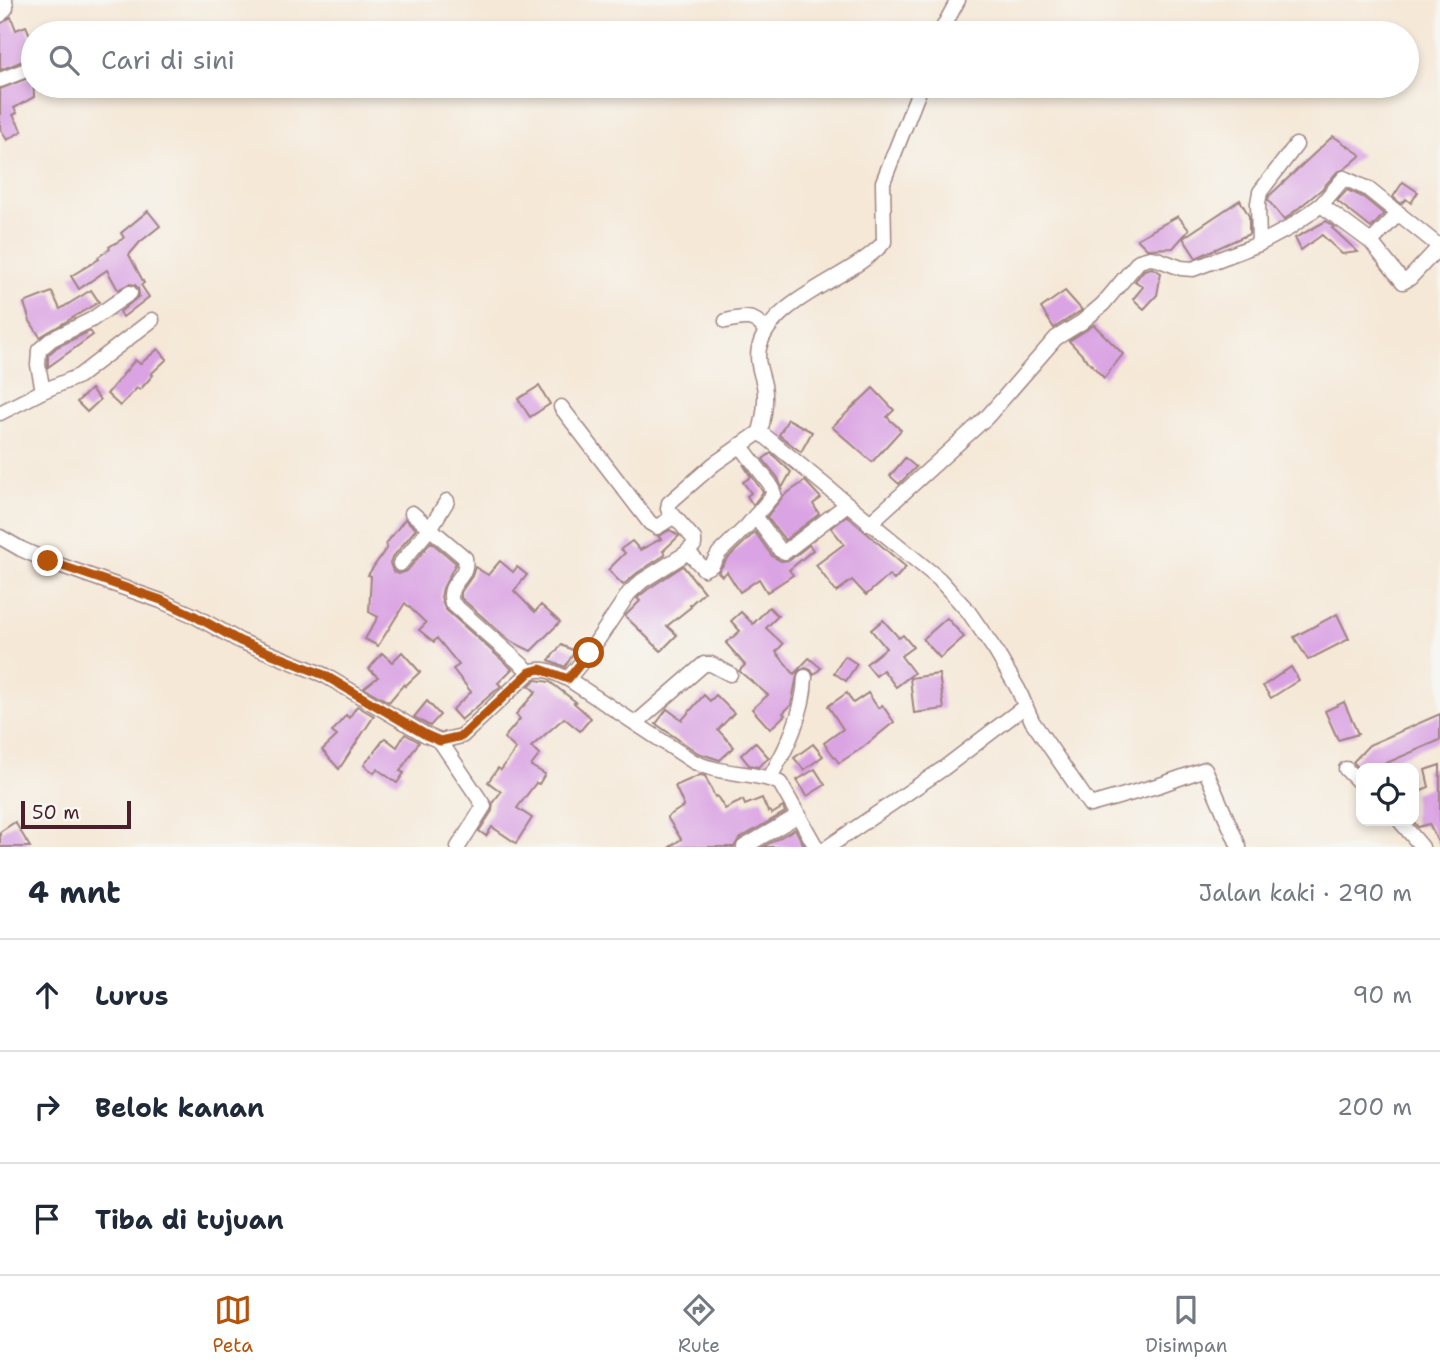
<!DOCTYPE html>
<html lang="id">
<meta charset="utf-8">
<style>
body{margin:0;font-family:"Shantell Sans",sans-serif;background:#f2f2f3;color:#1f2937}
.controls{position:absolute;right:21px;bottom:21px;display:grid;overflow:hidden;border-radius:14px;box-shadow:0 4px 10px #0003}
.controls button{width:63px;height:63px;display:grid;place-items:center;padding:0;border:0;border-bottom:2px solid #e0e1e3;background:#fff;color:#1f2937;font:35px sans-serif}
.scale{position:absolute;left:21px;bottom:18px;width:110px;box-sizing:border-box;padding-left:7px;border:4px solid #4a1f2b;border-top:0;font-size:19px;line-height:24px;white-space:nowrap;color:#4a1f2b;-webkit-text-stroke:5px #f6f6f2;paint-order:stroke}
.stop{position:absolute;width:21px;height:21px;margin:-16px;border:5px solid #b45309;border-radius:50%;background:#fff}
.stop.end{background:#b45309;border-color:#fff;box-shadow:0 2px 7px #0008}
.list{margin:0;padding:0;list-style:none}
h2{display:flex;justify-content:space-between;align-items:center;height:91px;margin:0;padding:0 28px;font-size:30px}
h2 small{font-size:23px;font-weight:400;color:#747a83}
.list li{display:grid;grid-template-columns:46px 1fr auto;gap:21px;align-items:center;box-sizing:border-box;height:112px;padding:0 28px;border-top:2px solid #e0e1e3}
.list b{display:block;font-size:26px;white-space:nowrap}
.list em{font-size:23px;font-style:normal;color:#747a83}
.icon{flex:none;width:38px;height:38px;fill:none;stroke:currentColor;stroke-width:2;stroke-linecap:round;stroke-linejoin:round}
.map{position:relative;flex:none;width:1440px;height:847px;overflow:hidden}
.search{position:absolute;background:#fff;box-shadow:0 4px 10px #0003;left:21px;right:21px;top:21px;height:77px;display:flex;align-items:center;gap:18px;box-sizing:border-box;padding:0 24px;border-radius:38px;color:#747a83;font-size:26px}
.sheet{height:427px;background:#fff}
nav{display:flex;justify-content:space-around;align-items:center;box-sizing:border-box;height:98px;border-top:2px solid #e0e1e3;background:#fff;font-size:19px;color:#747a83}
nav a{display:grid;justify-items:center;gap:4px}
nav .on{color:#b45309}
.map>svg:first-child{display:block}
.building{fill:#daa3e3}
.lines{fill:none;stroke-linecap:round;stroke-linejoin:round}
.minor-casing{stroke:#a08481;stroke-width:17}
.minor{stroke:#fff;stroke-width:14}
.route{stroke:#b45309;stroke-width:9}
</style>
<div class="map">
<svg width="1440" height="847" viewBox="0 0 1440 847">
<rect width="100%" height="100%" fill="#f6f6f2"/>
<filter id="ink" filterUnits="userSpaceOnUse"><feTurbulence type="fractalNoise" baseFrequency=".0143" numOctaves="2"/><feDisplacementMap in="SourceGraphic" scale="14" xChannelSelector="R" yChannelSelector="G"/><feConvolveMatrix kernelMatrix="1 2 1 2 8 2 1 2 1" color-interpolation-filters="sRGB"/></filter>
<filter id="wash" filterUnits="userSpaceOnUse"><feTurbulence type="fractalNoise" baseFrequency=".00686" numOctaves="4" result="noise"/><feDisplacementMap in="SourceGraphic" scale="28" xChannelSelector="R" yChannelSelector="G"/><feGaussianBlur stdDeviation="1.57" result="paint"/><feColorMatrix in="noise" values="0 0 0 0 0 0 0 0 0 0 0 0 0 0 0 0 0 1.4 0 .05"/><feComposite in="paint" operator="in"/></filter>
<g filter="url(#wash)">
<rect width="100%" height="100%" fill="#f5e8d7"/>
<g id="blocks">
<g class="building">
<path d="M11,17L16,30L26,26L33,42V64L23,61L0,70V24Z"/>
<path d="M33,76L34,97L14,108L17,113L13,115L22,131L7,140L0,128V89Z"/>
<path d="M1333,136L1361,155L1345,169L1337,172L1322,189L1284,220L1268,200L1269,196Z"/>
<path d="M1403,182L1418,192L1411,203L1406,199L1401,204L1393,197Z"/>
<path d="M1347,190L1363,197L1384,214L1371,228L1337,201Z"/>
<path d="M1240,200L1249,216V234L1196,258L1183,238Z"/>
<path d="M148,211L160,226L140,242L129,255L144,283L141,285L149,297L123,317L120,312L139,296L138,288L135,285L129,284L118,290L107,270L79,289L71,276L99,259L98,257L110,249L109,247L124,238L121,233Z"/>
<path d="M1178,216L1189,230L1173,248L1147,249L1137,239Z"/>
<path d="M1326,221L1334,227L1332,228L1358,252L1342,254L1322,235L1301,250L1295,238Z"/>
<path d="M1152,268L1161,273L1157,295L1144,309L1133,299L1143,287L1135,281L1144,270Z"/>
<path d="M91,290L99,302L40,337L30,321L24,303L52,292L60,309Z"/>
<path d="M1065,291L1082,310L1054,328L1041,308Z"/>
<path d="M1094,325L1123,354L1104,378L1069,341Z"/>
<path d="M90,331L93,335L48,367V355L57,347Z"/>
<path d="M158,349L167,359L151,374L153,375L140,390L137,388L120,406L107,394L135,360L140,364Z"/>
<path d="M539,386L550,404L530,417L518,399Z"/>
<path d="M873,388L894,410L887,417L901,430L872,462L832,427Z"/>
<path d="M91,389L100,400L87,412L77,402Z"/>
<path d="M788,419L812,432L801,452L779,435Z"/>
<path d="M771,453L791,472L782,488L778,478L763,459Z"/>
<path d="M905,458L916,467L899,484L890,476Z"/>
<path d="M743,464L763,492L753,505L747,496L751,493L743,482L751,477Z"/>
<path d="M805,481L821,498L813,504L819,514L785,540L767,517L783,496Z"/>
<path d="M847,516L906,567L894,580L889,575L866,595L852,580L836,592L816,565L844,544L831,528Z"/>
<path d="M405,519L416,529L392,558L390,563L393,571L399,574L407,571L431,542L456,563L443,588L441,597L445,609L512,669L498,683L501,686L461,720L452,710L471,692L453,669L459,665L437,638L434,642L419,630L426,623L405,603L378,646L365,639L378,617L369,612L371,576L368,575L387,547L386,544Z"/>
<path d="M670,530L679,536L663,551L665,555L637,573L623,585L608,570L625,553L621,549L632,541L640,550L661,539L658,536Z"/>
<path d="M755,532L772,556L781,561L790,560L809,545L813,550L789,570L793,575L767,592L759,579L740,592L727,572L722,576L718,572L727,559Z"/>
<path d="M500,561L513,572L517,567L527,575L514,591L535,612L541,605L560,622L531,651L510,641L461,598V592L472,576L475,567L488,575Z"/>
<path d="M683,566L704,592L690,605L691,607L667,626L677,635L661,651L625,616L640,601L637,598L648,589Z"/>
<path d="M769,607L778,616L766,628L783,644L776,652L794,674L809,658L821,668L814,675L811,670L806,668L798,671L791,705L783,713L785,715L770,729L752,709L768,695L739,671L745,665L726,643L740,631L731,621L741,612L753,624Z"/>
<path d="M1337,614L1349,639L1308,660L1294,637Z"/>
<path d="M947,618L964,637L940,658L923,639Z"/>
<path d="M883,620L899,638L903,635L913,647L901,656L914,673L896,687L883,670L876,676L866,664L886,648L871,630Z"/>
<path d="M561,645L575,651L565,667L549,660Z"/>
<path d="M402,652L420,672L405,686L404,684L389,702L364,688L378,677L369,669L382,653L392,662Z"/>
<path d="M845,656L857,664L846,681L834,673Z"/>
<path d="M1291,667L1299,680L1271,698L1263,686Z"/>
<path d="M939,674L944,709L914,713L910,678Z"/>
<path d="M535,680L550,682L576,702L574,703L591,718L580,731L564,718L531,747L540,754L531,766L545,774L539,784L536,783L517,808L532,818L516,843L492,827L486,836L479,831L492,811L493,802L501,792L488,782L498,768L501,770L516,749L504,738L520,719L516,714L536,692L529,686Z"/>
<path d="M847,693L853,703L868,693L878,708L882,705L894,722L862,748L839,763L824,743L843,729L828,706Z"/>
<path d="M704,695L710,701L716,695L734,713L718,730L734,747L720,760L698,753L656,724L667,709L682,720Z"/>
<path d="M427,701L440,715L430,726L414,717Z"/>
<path d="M1344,702L1358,734L1338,740L1325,711Z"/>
<path d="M357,706L374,716L339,769L322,750L337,736L332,732L346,715L349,718Z"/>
<path d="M1440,714V740L1375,768H1359L1353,762L1369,745Z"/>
<path d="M405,734L419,742L400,771L404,773L397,783L377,769L374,773L364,765L385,738L397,747Z"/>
<path d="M755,742L769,758L758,767L749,765L741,755Z"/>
<path d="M813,744L823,756L804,770L794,758Z"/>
<path d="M1440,765V846L1429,824L1418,827L1414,822V793L1429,787L1425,770Z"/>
<path d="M815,769L825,785L807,796L797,780Z"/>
<path d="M700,775L705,776L715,797L717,796L725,809L743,800L745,805L762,798L768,812L770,811L772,814L783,807L785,812L739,839L734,847H670L681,839L667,817L684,806L675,786Z"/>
<path d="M15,822L30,847H0V832Z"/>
<path d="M795,829L805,847H763Z"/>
</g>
</g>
</g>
<g filter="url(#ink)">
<use href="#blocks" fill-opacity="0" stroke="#a08481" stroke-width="2"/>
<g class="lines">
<g class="minor-casing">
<g id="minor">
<path d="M0,15L6,8L5,0"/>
<path d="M940,33L958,0"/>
<path d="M0,80L26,70"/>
<path d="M1321,205L1371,242L1403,282L1410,278L1440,246"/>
<path d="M1371,242L1399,213"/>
<path d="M1259,244L1258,203L1260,192L1296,145"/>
<path d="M726,321C743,317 756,314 765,331"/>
<path d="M43,391L79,376L152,320"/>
<path d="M561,407L650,523L657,527L673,517"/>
<path d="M0,413L43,391L38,365L39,350L52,339L91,320L130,293"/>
<path d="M760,432L939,579L968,611L995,650L1018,689L1032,721L1090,805L1160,785L1205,769L1239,847"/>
<path d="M412,513L465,558C469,580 446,580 452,603L530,672"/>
<path d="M755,516L780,550L785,552L846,505"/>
<path d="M869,524L987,417L1056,338L1082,322L1103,304L1139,261L1150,258L1157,259L1181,268L1193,269L1259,244L1289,228L1321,205L1344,178L1368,189L1440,247"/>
<path d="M0,537L21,549L48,561L161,601L193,615L240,641L324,675L426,735L440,741L462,736L530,672C543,666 555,673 568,679L694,762C724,776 754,771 780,783L816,847"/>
<path d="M688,552L704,569L712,565L719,553L747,526L774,494L770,484L740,445"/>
<path d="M400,564L431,527L447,501"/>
<path d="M568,679L589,653L629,593L642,581L685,554L694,545V539L668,509L669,503L714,464L760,432C764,417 767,401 764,385C761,372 756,361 759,348C771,298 853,278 884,242L883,182L921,86"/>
<path d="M636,723L704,664H711L730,674"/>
<path d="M440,741L484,806L458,847"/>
<path d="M1346,769L1361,784"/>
<path d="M769,779C787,748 804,713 805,677"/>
<path d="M1400,821L1422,847"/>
<path d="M744,847L799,815"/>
<path d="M828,847L944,768L1024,707"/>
</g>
</g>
<use href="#minor" class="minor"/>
</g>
</g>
<g class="lines" filter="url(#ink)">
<path class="route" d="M48,561L161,600L193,615L240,641L324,675L426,735L440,741L462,736L530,672L540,669L568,679L589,653"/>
</g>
</svg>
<div class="controls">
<button><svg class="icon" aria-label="locate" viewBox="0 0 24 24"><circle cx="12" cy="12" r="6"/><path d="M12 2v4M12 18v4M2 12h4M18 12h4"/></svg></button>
</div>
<div class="scale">50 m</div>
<div class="stop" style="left:589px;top:653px"></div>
<div class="stop end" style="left:48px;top:561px"></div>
<div class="search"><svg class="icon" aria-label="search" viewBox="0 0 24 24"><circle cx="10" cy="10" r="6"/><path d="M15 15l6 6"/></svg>Cari di sini</div>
</div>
<section class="sheet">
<h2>4 mnt<small>Jalan kaki · 290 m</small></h2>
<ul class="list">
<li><svg class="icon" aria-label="ahead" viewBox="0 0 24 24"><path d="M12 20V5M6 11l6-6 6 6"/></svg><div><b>Lurus</b></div><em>90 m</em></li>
<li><svg class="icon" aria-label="right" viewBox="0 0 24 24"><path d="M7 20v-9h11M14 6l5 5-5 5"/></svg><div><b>Belok kanan</b></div><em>200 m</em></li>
<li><svg class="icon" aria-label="arrive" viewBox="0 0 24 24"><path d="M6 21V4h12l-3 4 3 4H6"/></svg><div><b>Tiba di tujuan</b></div></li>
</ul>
</section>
<nav>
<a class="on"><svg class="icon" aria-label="map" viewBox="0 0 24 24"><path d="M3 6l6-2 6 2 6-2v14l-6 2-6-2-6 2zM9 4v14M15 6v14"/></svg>Peta</a>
<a><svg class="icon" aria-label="directions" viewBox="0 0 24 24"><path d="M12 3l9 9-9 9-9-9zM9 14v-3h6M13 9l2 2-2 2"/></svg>Rute</a>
<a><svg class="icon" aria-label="saved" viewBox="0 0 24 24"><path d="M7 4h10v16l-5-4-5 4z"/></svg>Disimpan</a>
</nav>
